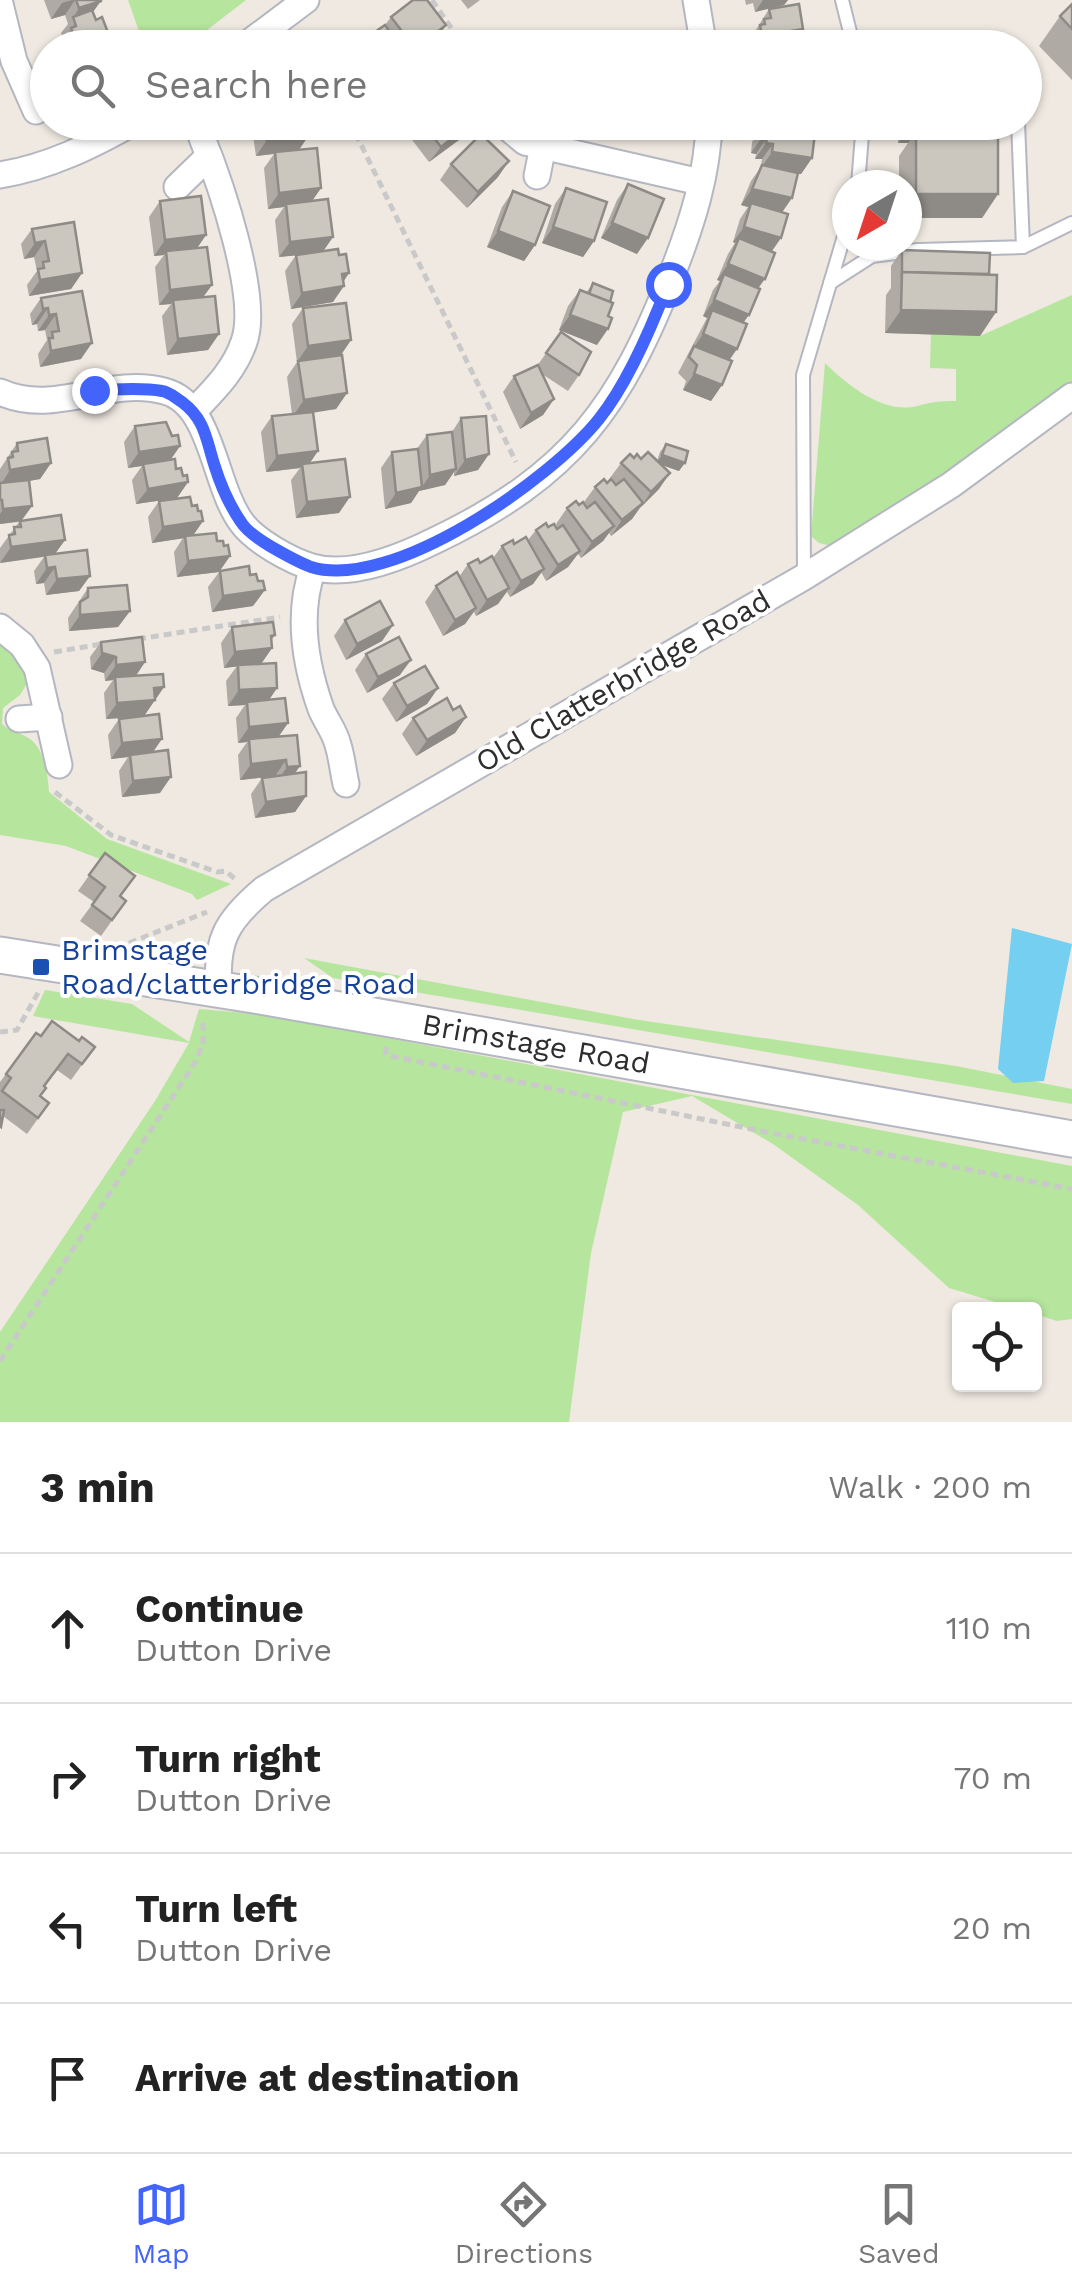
<!DOCTYPE html>
<meta charset="utf-8">
<style>
body{margin:0;font-family:"Work Sans",sans-serif;background:#f2f2f2;color:#222}
.controls{position:absolute;right:30px;bottom:30px;display:grid;overflow:hidden;border-radius:10px;box-shadow:0 2px 8px #0004}
.controls button{width:90px;height:90px;display:grid;place-items:center;padding:0;border:0;border-bottom:2px solid #e0e0e0;background:#fff;color:#222;font:50px sans-serif}
.compass{position:absolute;left:832px;top:170px;width:90px;height:90px;border-radius:50%;background:#fff;box-shadow:0 2px 8px #0004;rotate:219deg}
.stop{position:absolute;width:30px;height:30px;margin:-22px;border:8px solid #4264fb;border-radius:50%;background:#fff}
.stop.end{background:#4264fb;border-color:#fff;box-shadow:0 2px 10px #0008}
.list{margin:0;padding:0;list-style:none}
h2{display:flex;justify-content:space-between;align-items:center;height:130px;margin:0;padding:0 40px;font-size:42px}
h2 small{font-size:32px;font-weight:400;color:#767676}
.list li{display:grid;grid-template-columns:65px 1fr auto;gap:30px;align-items:center;box-sizing:border-box;height:150px;padding:0 40px;border-top:2px solid #e0e0e0}
.list b{display:block;font-size:38px;white-space:nowrap}
.list p{margin:0;font-size:32px;white-space:nowrap;color:#767676}
.list em{font-size:32px;font-style:normal;color:#767676}
.icon{flex:none;width:55px;height:55px;fill:none;stroke:currentColor;stroke-width:2;stroke-linecap:round;stroke-linejoin:round}
.map{position:relative;flex:none;width:1072px;height:1422px;overflow:hidden}
.search{position:absolute;background:#fff;box-shadow:0 2px 8px #0004;left:30px;right:30px;top:30px;height:110px;display:flex;align-items:center;gap:25px;box-sizing:border-box;padding:0 35px;border-radius:55px;color:#767676;font-size:38px}
.sheet{height:730px;background:#fff}
nav{display:flex;justify-content:space-around;align-items:center;box-sizing:border-box;height:140px;border-top:2px solid #e0e0e0;background:#fff;font-size:28px;color:#767676}
nav a{display:grid;justify-items:center;gap:5px}
nav .on{color:#4264fb}
.map>svg:first-child{display:block}
.green{fill:#b6e59e}
.water{fill:#75cff0}
.lines{fill:none;stroke-linecap:round;stroke-linejoin:round}
.lane-casing{stroke:#b4b7c1;stroke-width:16}
.street-casing{stroke:#b4b7c1;stroke-width:29}
.secondary-casing{stroke:#b4b7c1;stroke-width:39}
.path{stroke:#c9c9c9;stroke-width:5;stroke-dasharray:8 5;stroke-linecap:butt}
.lane{stroke:#fff;stroke-width:12}
.street{stroke:#fff;stroke-width:25}
.secondary{stroke:#fff;stroke-width:35}
.wall{fill:#afaba4}
.shaded-wall{fill:#8e8b86}
.building{fill:#cbc7bf;stroke:#8e8b86;stroke-width:2.5}
.route{stroke:#4264fb;stroke-width:12}
.transit-dot{fill:#1a4fb4;stroke:#fff;stroke-width:4}
.labels{text-anchor:middle;stroke-width:8;stroke-linejoin:round;paint-order:stroke}
.street-label{font-size:30px;fill:#2e2e2e;stroke:#fff}
.transit-label{font-size:30px;fill:#164399;stroke:#fff;text-anchor:start}
</style>
<div class="map">
<svg width="1072" height="1422" viewBox="0 0 1072 1422">
<rect width="100%" height="100%" fill="#efe9e1"/>
<g class="green">
<path d="M128,0H246L185,47L145,48Z"/>
<path d="M1072,295V383L918,497L835,547L819,543L811,536L825,363C846,384 884,415 917,406C931,402 940,401 956,401V369L930,368L931,334L980,336Z"/>
<path d="M0,640L22,658L29,680L20,695L3,708L2,724C13,734 20,732 30,739C45,750 48,776 49,792L107,839L231,884L197,900L192,894L66,846L0,835Z"/>
<path d="M304,958L639,1020L956,1066L1072,1089V1104L333,978Z"/>
<path d="M45,990L132,1004L189,1042L199,1009L259,1014L1072,1166V1319L1057,1321L1035,1314L1034,1310L1019,1309L949,1288L858,1205L773,1144L692,1096L623,1112L591,1253L569,1422H0V1332L155,1101L189,1043L33,1016Z"/>
</g>
<path class="water" d="M1012,928L1072,944L1044,1081L1013,1083L998,1069Z"/>
<g class="lines">
<g class="lane-casing">
<g id="lane">
<path d="M842,0L854,48"/>
<path d="M858,185L863,122"/>
<path d="M1023,247L1072,223"/>
<path d="M830,283L872,256L918,250L1023,247L1018,122"/>
<path d="M804,577L803,375L847,226"/>
</g>
</g>
<g class="street-casing">
<g id="street">
<path d="M696,0L704,48"/>
<path d="M0,4L14,61L36,111"/>
<path d="M242,48L306,0"/>
<path d="M501,122L525,142L700,182"/>
<path d="M0,175C49,167 91,146 134,122"/>
<path d="M537,176L543,146"/>
<path d="M177,187L209,156"/>
<path d="M0,392C56,417 106,376 164,391C213,403 213,485 242,523C255,541 291,561 312,567C351,578 402,557 436,540C571,475 621,407 674,269C692,223 708,173 709,122"/>
<path d="M194,411C214,390 234,371 244,342C260,298 220,182 202,138"/>
<path d="M313,568C297,613 305,664 321,709C326,721 335,732 338,745C342,758 343,771 346,784"/>
<path d="M0,627L22,645L37,668L59,765"/>
<path d="M19,719L49,717"/>
<path d="M219,989C215,940 227,920 264,889L804,577L951,485L1072,396"/>
</g>
</g>
<g class="secondary-casing">
<path id="secondary" d="M0,955L260,996L1072,1139"/>
</g>
<g class="path">
<path d="M432,0L465,48"/>
<path d="M302,34L312,48"/>
<path d="M350,122L516,462"/>
<path d="M138,639L280,617"/>
<path d="M54,652L102,644"/>
<path d="M55,792L111,835L217,872L226,871L235,879"/>
<path d="M129,943L207,912"/>
<path d="M0,1032L17,1030L39,991"/>
<path d="M386,1047V1055L771,1133L1072,1189"/>
<path d="M0,1361L196,1061L203,1043V1019"/>
</g>
<use href="#lane" class="lane"/>
<use href="#street" class="street"/>
<use href="#secondary" class="secondary"/>
</g>
<g class="wall">
<path d="M44,0H101L93,12L96,20L114,48H61L60,44L63,38L61,33L68,24L65,15L51,19Z"/>
<path d="M461,0H480L468,9Z"/>
<path d="M745,0H788L784,5L755,12L753,3L746,5Z"/>
<path d="M1072,4V80L1039,46L1060,16Z"/>
<path d="M769,9L803,29L792,45L777,48H750L749,41Z"/>
<path d="M391,17L446,25L435,41L427,48H352L385,25Z"/>
<path d="M251,122H308L309,135L299,150L321,188L312,201L333,237L323,251L343,282L333,302L291,309L285,271L296,255L279,257L275,220L284,207L268,209L264,168L274,154L256,156Z"/>
<path d="M412,122H473L463,137L429,162L406,132Z"/>
<path d="M754,122H800L795,130L812,158L801,174H797L782,212L771,252L729,360L722,385L711,401L683,390L686,381L678,373L707,318L703,316L713,290L720,281L717,280L728,254L735,243L733,242L740,219L748,207L741,205L751,181L761,167L762,159H755L756,154L751,153L752,142L761,129H754Z"/>
<path d="M898,122H986L979,132L998,194L982,218H907V185H899V156L908,143H898Z"/>
<path d="M451,164L498,177L467,208L440,180Z"/>
<path d="M628,184L637,254L601,238L617,200Z"/>
<path d="M566,188L594,241L583,257L542,243L555,204Z"/>
<path d="M513,191L535,245L524,261L487,247L502,207Z"/>
<path d="M160,201L206,235L197,248L212,285L203,297L219,334L208,350L167,355L162,316L171,304L159,305L155,267L164,255L154,256L149,217Z"/>
<path d="M32,229L82,273L71,289L29,296L27,285L37,271L34,257L24,259L21,244Z"/>
<path d="M902,250L989,274L996,312L980,336L885,333L886,295L891,288V266Z"/>
<path d="M593,283L597,345L559,330L568,306L580,290L586,293Z"/>
<path d="M82,291L81,359L40,367L38,354L47,340L45,330L38,331L37,324L32,325L30,314L41,298Z"/>
<path d="M303,308L351,340L341,355L347,393L336,409L313,412L318,451L309,464L339,513L296,518L291,480L300,468L266,472L261,432L272,416L292,414L287,377L297,362L292,324Z"/>
<path d="M561,332L579,375L568,391L542,374L554,399L543,415L520,429L503,392L514,376L537,366Z"/>
<path d="M461,418L489,454L478,470L454,476V472L445,485L419,491L411,503L385,509L381,468L392,452L416,450L427,435L452,432Z"/>
<path d="M135,426L172,436L180,446L170,460L188,482L177,498L136,504L132,480L142,466L128,468L124,442Z"/>
<path d="M17,443L51,463L40,479L29,481L32,506L22,520L65,540L55,554L90,576L79,591L46,595L44,583L36,584L34,571L44,557L0,563V548L19,522L0,524V469Z"/>
<path d="M666,444L679,471L662,465L659,489L640,508L632,519L611,536L609,533L603,541L581,558L578,554L568,567L546,581L541,572L533,584L510,597L507,592L498,604L476,616L474,612L465,624L443,636L425,602L436,586L459,577L468,564L493,558L502,546L528,540L536,530L548,527L558,528L556,524L567,508L579,505L588,507L584,502L595,487L611,480L610,478L621,463L634,458L657,461L660,452Z"/>
<path d="M159,501L192,506L198,511L203,521L193,535L217,541L224,546L230,556L219,572L177,577L174,552L183,538L152,543L148,517Z"/>
<path d="M220,571L253,606L212,612L208,587Z"/>
<path d="M88,588L130,611L118,627L69,631L68,618Z"/>
<path d="M345,620L393,625L382,641L346,660L334,636Z"/>
<path d="M232,627L275,635L271,640L272,648L261,664L277,688L269,700L288,723L278,737L306,796L295,812L255,818L251,794L262,778L275,776L240,780L238,755L247,742L238,743L236,718L245,705L228,706L226,681L237,666L224,668L221,643Z"/>
<path d="M101,642L145,662L136,676L164,687L144,716L160,793L122,797L119,771L128,757L111,759L108,735L119,719L141,717L106,719L104,693L113,680L105,681L104,673L91,669L90,657Z"/>
<path d="M366,654L400,675L367,693L355,670Z"/>
<path d="M394,683L438,688L427,704L396,722L382,699Z"/>
<path d="M453,710L466,717L455,733L416,756L402,734L413,718Z"/>
<path d="M105,853L121,896L126,901L101,936L80,921L94,902L78,891Z"/>
<path d="M36,1033L41,1036L79,1041L95,1047L71,1080L57,1070L45,1086L40,1096L49,1103L27,1134L3,1116L0,1128V1082Z"/>
</g>
<g class="shaded-wall">
<path d="M72,0H75L65,15L51,19L62,3Z"/>
<path d="M763,0H788L784,5L755,12Z"/>
<path d="M101,1L90,16L73,18L79,8Z"/>
<path d="M446,25L435,41L427,48H417Z"/>
<path d="M803,29L792,45L777,48H754L762,36Z"/>
<path d="M473,122L463,137L429,162L441,147Z"/>
<path d="M758,122H800L795,130L763,126L761,129H754Z"/>
<path d="M912,122H986L971,143L916,132L908,143H898Z"/>
<path d="M309,135L298,151L256,156L267,140Z"/>
<path d="M762,137L767,138L756,154L751,153Z"/>
<path d="M766,143L773,144L762,159H755Z"/>
<path d="M772,152L812,158L801,174L761,168Z"/>
<path d="M509,161L498,177L467,208L478,192Z"/>
<path d="M321,188L310,204H286L284,207L268,209L279,193Z"/>
<path d="M752,189L792,198L781,214L751,203L748,207L741,205Z"/>
<path d="M916,194H998L982,218H907V207Z"/>
<path d="M612,223L648,238L637,254L601,238Z"/>
<path d="M553,227L594,241L583,257L542,243Z"/>
<path d="M744,227L781,238L770,254L739,238L735,243L733,242Z"/>
<path d="M498,231L535,245L524,261L487,247Z"/>
<path d="M206,235L195,251H166L164,255L154,256L165,240Z"/>
<path d="M333,237L322,253L279,257L290,242Z"/>
<path d="M45,241L34,257L24,259L35,243Z"/>
<path d="M728,264L765,279L754,294L724,274L720,281L717,280Z"/>
<path d="M82,273L71,289L29,296L40,280Z"/>
<path d="M349,273L340,287L344,286L333,302L291,309L302,293L342,274Z"/>
<path d="M212,285L201,300H173L171,304L159,305L170,290Z"/>
<path d="M714,300L749,315L738,330L712,310L707,318L703,316Z"/>
<path d="M48,308L37,324L32,325L43,309Z"/>
<path d="M901,310L996,312L980,336L885,333Z"/>
<path d="M56,314L45,330L38,331L49,315Z"/>
<path d="M570,315L608,329L597,345L559,330Z"/>
<path d="M219,334L208,350L167,355L178,339Z"/>
<path d="M703,334L737,349L726,365L692,350Z"/>
<path d="M351,340L340,356L297,362L308,346Z"/>
<path d="M92,343L81,359L40,367L51,351Z"/>
<path d="M694,374L722,385L711,401L683,390Z"/>
<path d="M347,393L336,409L293,416L304,400Z"/>
<path d="M554,399L543,415L520,429L531,413Z"/>
<path d="M180,446L169,462L128,468L139,452Z"/>
<path d="M318,451L307,467L302,464L300,468L266,472L277,456Z"/>
<path d="M489,454L478,470L454,476L465,460Z"/>
<path d="M662,455L685,463L679,471L656,463Z"/>
<path d="M51,463L40,479L0,486L10,470Z"/>
<path d="M456,469L445,485L419,491L411,503L385,509L396,493L422,487L430,475Z"/>
<path d="M670,473L659,489L640,508L651,492Z"/>
<path d="M188,482L177,498L136,504L148,489Z"/>
<path d="M350,497L339,513L296,518L307,502Z"/>
<path d="M643,503L632,519L611,536L622,520Z"/>
<path d="M32,506L21,521L0,524V514L3,509Z"/>
<path d="M203,521L192,537L152,543L163,527Z"/>
<path d="M614,526L603,541L581,558L592,542Z"/>
<path d="M65,540L54,555L0,563L11,547Z"/>
<path d="M580,551L568,567L546,581L558,565Z"/>
<path d="M230,556L219,572L177,577L188,561Z"/>
<path d="M55,567L44,583L36,584L47,568Z"/>
<path d="M544,569L533,584L510,597L521,581Z"/>
<path d="M90,576L79,591L46,595L57,579Z"/>
<path d="M509,588L498,604L476,616L487,600Z"/>
<path d="M265,590L253,606L212,612L223,596Z"/>
<path d="M476,608L465,624L443,636L455,620Z"/>
<path d="M130,611L118,627L69,631L80,615Z"/>
<path d="M393,625L382,641L346,660L357,644Z"/>
<path d="M275,635L265,648H272L261,664L224,668L235,652L271,636Z"/>
<path d="M102,653L116,657L104,673L91,669Z"/>
<path d="M411,660L400,675L367,693L378,677Z"/>
<path d="M145,662L134,678L115,677L113,680L105,681L116,665Z"/>
<path d="M164,687L144,716L106,719L117,703L154,688Z"/>
<path d="M277,688L266,704L247,702L245,705L228,706L239,690Z"/>
<path d="M438,688L427,704L396,722L407,706Z"/>
<path d="M466,717L455,733L416,756L427,740Z"/>
<path d="M288,723L277,739H249L247,742L238,743L249,727Z"/>
<path d="M162,739L151,755H130L128,757L111,759L122,743Z"/>
<path d="M286,760L275,776L240,780L251,764Z"/>
<path d="M300,766L289,782L276,783L287,767Z"/>
<path d="M171,777L160,793L122,797L133,781Z"/>
<path d="M306,796L295,812L255,818L266,802Z"/>
</g>
<g class="building">
<path d="M76,0H101V1L79,8Z"/>
<path d="M413,0H427L446,25L417,48H415L391,17Z"/>
<path d="M799,4L803,29L762,36L760,25L765,24L764,19L771,18L769,9Z"/>
<path d="M1072,4V29L1060,16Z"/>
<path d="M92,10L96,20L102,17L114,48H78L71,28L76,26L73,17Z"/>
<path d="M385,25L401,48H352Z"/>
<path d="M676,43V48L637,47Z"/>
<path d="M264,122H308L309,135L267,140Z"/>
<path d="M422,122H472L441,147Z"/>
<path d="M763,126L815,133L812,158L772,152L773,144L766,143L767,138L762,137Z"/>
<rect x="916" y="132" width="82" height="62"/>
<path d="M481,134L509,161L478,192L451,164Z"/>
<path d="M317,148L321,188L279,193L275,152Z"/>
<path d="M762,165L798,173L792,198L752,189Z"/>
<path d="M628,184L664,199L648,238L612,223Z"/>
<path d="M566,188L607,202L594,241L553,227Z"/>
<path d="M513,191L550,206L535,245L498,231Z"/>
<path d="M201,196L206,235L165,240L160,201Z"/>
<path d="M328,199L333,237L290,242L286,204Z"/>
<path d="M751,203L788,214L781,238L744,227Z"/>
<path d="M74,222L82,273L40,280L38,269L44,268L43,262L49,261L45,241L35,243L32,229Z"/>
<path d="M739,238L775,253L765,279L728,264Z"/>
<path d="M207,247L212,285L170,290L166,251Z"/>
<path d="M338,249L339,255L346,254L349,273L342,274L344,286L302,293L296,255Z"/>
<path d="M902,250L990,253L989,274L902,272V279Z"/>
<path d="M902,272L997,275L996,312L901,310Z"/>
<path d="M724,274L760,289L749,315L714,300Z"/>
<path d="M593,283L613,291L610,302L589,294Z"/>
<path d="M580,290L613,303L608,316L612,318L608,329L570,315Z"/>
<path d="M82,291L92,343L51,351L49,338H53L52,332L59,331L56,314L49,315L48,308L43,309L41,298Z"/>
<path d="M215,296L219,334L178,339L173,300Z"/>
<path d="M346,303L351,340L308,346L303,308Z"/>
<path d="M712,310L747,324L737,349L703,334Z"/>
<path d="M561,332L591,352L579,375L546,353Z"/>
<path d="M694,346L732,361L722,385L694,374L697,365L689,357Z"/>
<path d="M342,355L347,393L304,400L298,361Z"/>
<path d="M538,365L554,399L531,413L514,376Z"/>
<path d="M313,412L318,451L277,456L272,416Z"/>
<path d="M486,416L489,454L465,460L461,418Z"/>
<path d="M166,422L172,436L178,435L180,446L139,452L135,426Z"/>
<path d="M452,432L456,469L430,475L427,435Z"/>
<path d="M47,438L51,463L10,470L8,458L13,457L12,452L18,451L17,443Z"/>
<path d="M666,444L688,451L685,463L662,455Z"/>
<path d="M418,449L422,487L396,493L392,452Z"/>
<path d="M648,452L670,473L651,492L621,463L630,454L634,458L637,454L641,459Z"/>
<path d="M175,459L176,469L181,468L183,476L187,475L188,482L148,489L143,464Z"/>
<path d="M345,459L350,497L307,502L302,464Z"/>
<path d="M604,479L607,483L611,479L616,485L624,479L643,503L622,520L595,487Z"/>
<path d="M29,480L32,506L3,509L2,500H0V483Z"/>
<path d="M190,497L192,506L197,505L198,511H201L203,521L163,527L159,501Z"/>
<path d="M576,501L579,505L583,502L587,508L595,502L614,526L592,542L567,508Z"/>
<path d="M61,515L65,540L11,547L9,535L15,534L14,527H21L20,521Z"/>
<path d="M546,523L548,527L554,524L557,529L563,525L580,551L558,565L536,530Z"/>
<path d="M216,533L217,541H223L224,546L228,545L230,556L188,561L185,536Z"/>
<path d="M526,537L544,569L521,581L502,546L513,540L514,544Z"/>
<path d="M87,550L90,576L57,579L55,567L47,568L45,555Z"/>
<path d="M492,556L509,588L487,600L468,564L478,559L480,563Z"/>
<path d="M249,566L250,575L256,574L258,581H263L265,590L223,596L220,571Z"/>
<path d="M457,572L476,608L455,620L436,586Z"/>
<path d="M127,585L130,611L80,615V602L88,597V588Z"/>
<path d="M380,601L393,625L357,644L345,620Z"/>
<path d="M273,622L275,635L271,636L272,648L235,652L232,627Z"/>
<path d="M142,637L145,662L116,665V657L102,653L101,642Z"/>
<path d="M399,637L411,660L378,677L366,654Z"/>
<path d="M276,663L277,688L239,690L238,665Z"/>
<path d="M425,666L438,688L407,706L394,683Z"/>
<path d="M163,674L164,687L154,688L155,700L117,703L115,677Z"/>
<path d="M285,698L288,723L249,727L247,702Z"/>
<path d="M447,698L453,710L460,706L466,717L427,740L413,718Z"/>
<path d="M159,714L162,739L122,743L119,719Z"/>
<path d="M297,735L300,766L287,767L286,760L251,764L249,739Z"/>
<path d="M168,750L171,777L133,781L130,755Z"/>
<path d="M306,772V796L266,802L262,778Z"/>
<path d="M105,853L135,876L120,896L126,901L112,920L92,905L105,887L89,875Z"/>
<path d="M52,1021L79,1041L82,1037L95,1047L82,1064L68,1054L44,1086L46,1088L40,1096L49,1103L38,1118L2,1091L11,1078L6,1074L36,1033L41,1036Z"/>
<path d="M0,1110H4L1,1127L0,1126Z"/>
</g>
<g class="lines">
<path class="route" d="M94,390C116,390 140,387 162,391C170,392 175,398 182,402C206,420 206,440 215,467C221,486 230,506 241,522C247,532 260,540 270,546C282,553 298,562 311,567C392,592 551,479 599,419C627,384 652,326 668,284"/>
</g>
<rect class="transit-dot" x="31" y="957" width="20" height="20" rx="5"/>
<g class="labels">
<g class="street-label">
<text transform="translate(623 681) rotate(-30)" y="10">Old Clatterbridge Road</text>
<text transform="translate(536 1044) rotate(10)" y="10">Brimstage Road</text>
</g>
<g class="transit-label">
<text x="61" y="960">Brimstage<tspan x="61" dy="34">Road/clatterbridge Road</tspan></text>
</g>
</g>
</svg>
<div class="controls">
<button><svg class="icon" aria-label="locate" viewBox="0 0 24 24"><circle cx="12" cy="12" r="6"/><path d="M12 2v4M12 18v4M2 12h4M18 12h4"/></svg></button>
</div>
<svg class="compass" viewBox="-18 -18 36 36"><path d="M0-13l5 13h-10z" fill="#e53935"/><path d="M0 13l5-13h-10z" fill="#767676"/></svg>
<div class="stop" style="left:668px;top:284px"></div>
<div class="stop end" style="left:94px;top:390px"></div>
<div class="search"><svg class="icon" aria-label="search" viewBox="0 0 24 24"><circle cx="10" cy="10" r="6"/><path d="M15 15l6 6"/></svg>Search here</div>
</div>
<section class="sheet">
<h2>3 min<small>Walk · 200 m</small></h2>
<ul class="list">
<li><svg class="icon" aria-label="ahead" viewBox="0 0 24 24"><path d="M12 20V5M6 11l6-6 6 6"/></svg><div><b>Continue</b><p>Dutton Drive</p></div><em>110 m</em></li>
<li><svg class="icon" aria-label="right" viewBox="0 0 24 24"><path d="M7 20v-9h11M14 6l5 5-5 5"/></svg><div><b>Turn right</b><p>Dutton Drive</p></div><em>70 m</em></li>
<li><svg class="icon" aria-label="left" viewBox="0 0 24 24"><path d="M17 20v-9H6M10 6l-5 5 5 5"/></svg><div><b>Turn left</b><p>Dutton Drive</p></div><em>20 m</em></li>
<li><svg class="icon" aria-label="arrive" viewBox="0 0 24 24"><path d="M6 21V4h12l-3 4 3 4H6"/></svg><div><b>Arrive at destination</b></div></li>
</ul>
</section>
<nav>
<a class="on"><svg class="icon" aria-label="map" viewBox="0 0 24 24"><path d="M3 6l6-2 6 2 6-2v14l-6 2-6-2-6 2zM9 4v14M15 6v14"/></svg>Map</a>
<a><svg class="icon" aria-label="directions" viewBox="0 0 24 24"><path d="M12 3l9 9-9 9-9-9zM9 14v-3h6M13 9l2 2-2 2"/></svg>Directions</a>
<a><svg class="icon" aria-label="saved" viewBox="0 0 24 24"><path d="M7 4h10v16l-5-4-5 4z"/></svg>Saved</a>
</nav>
